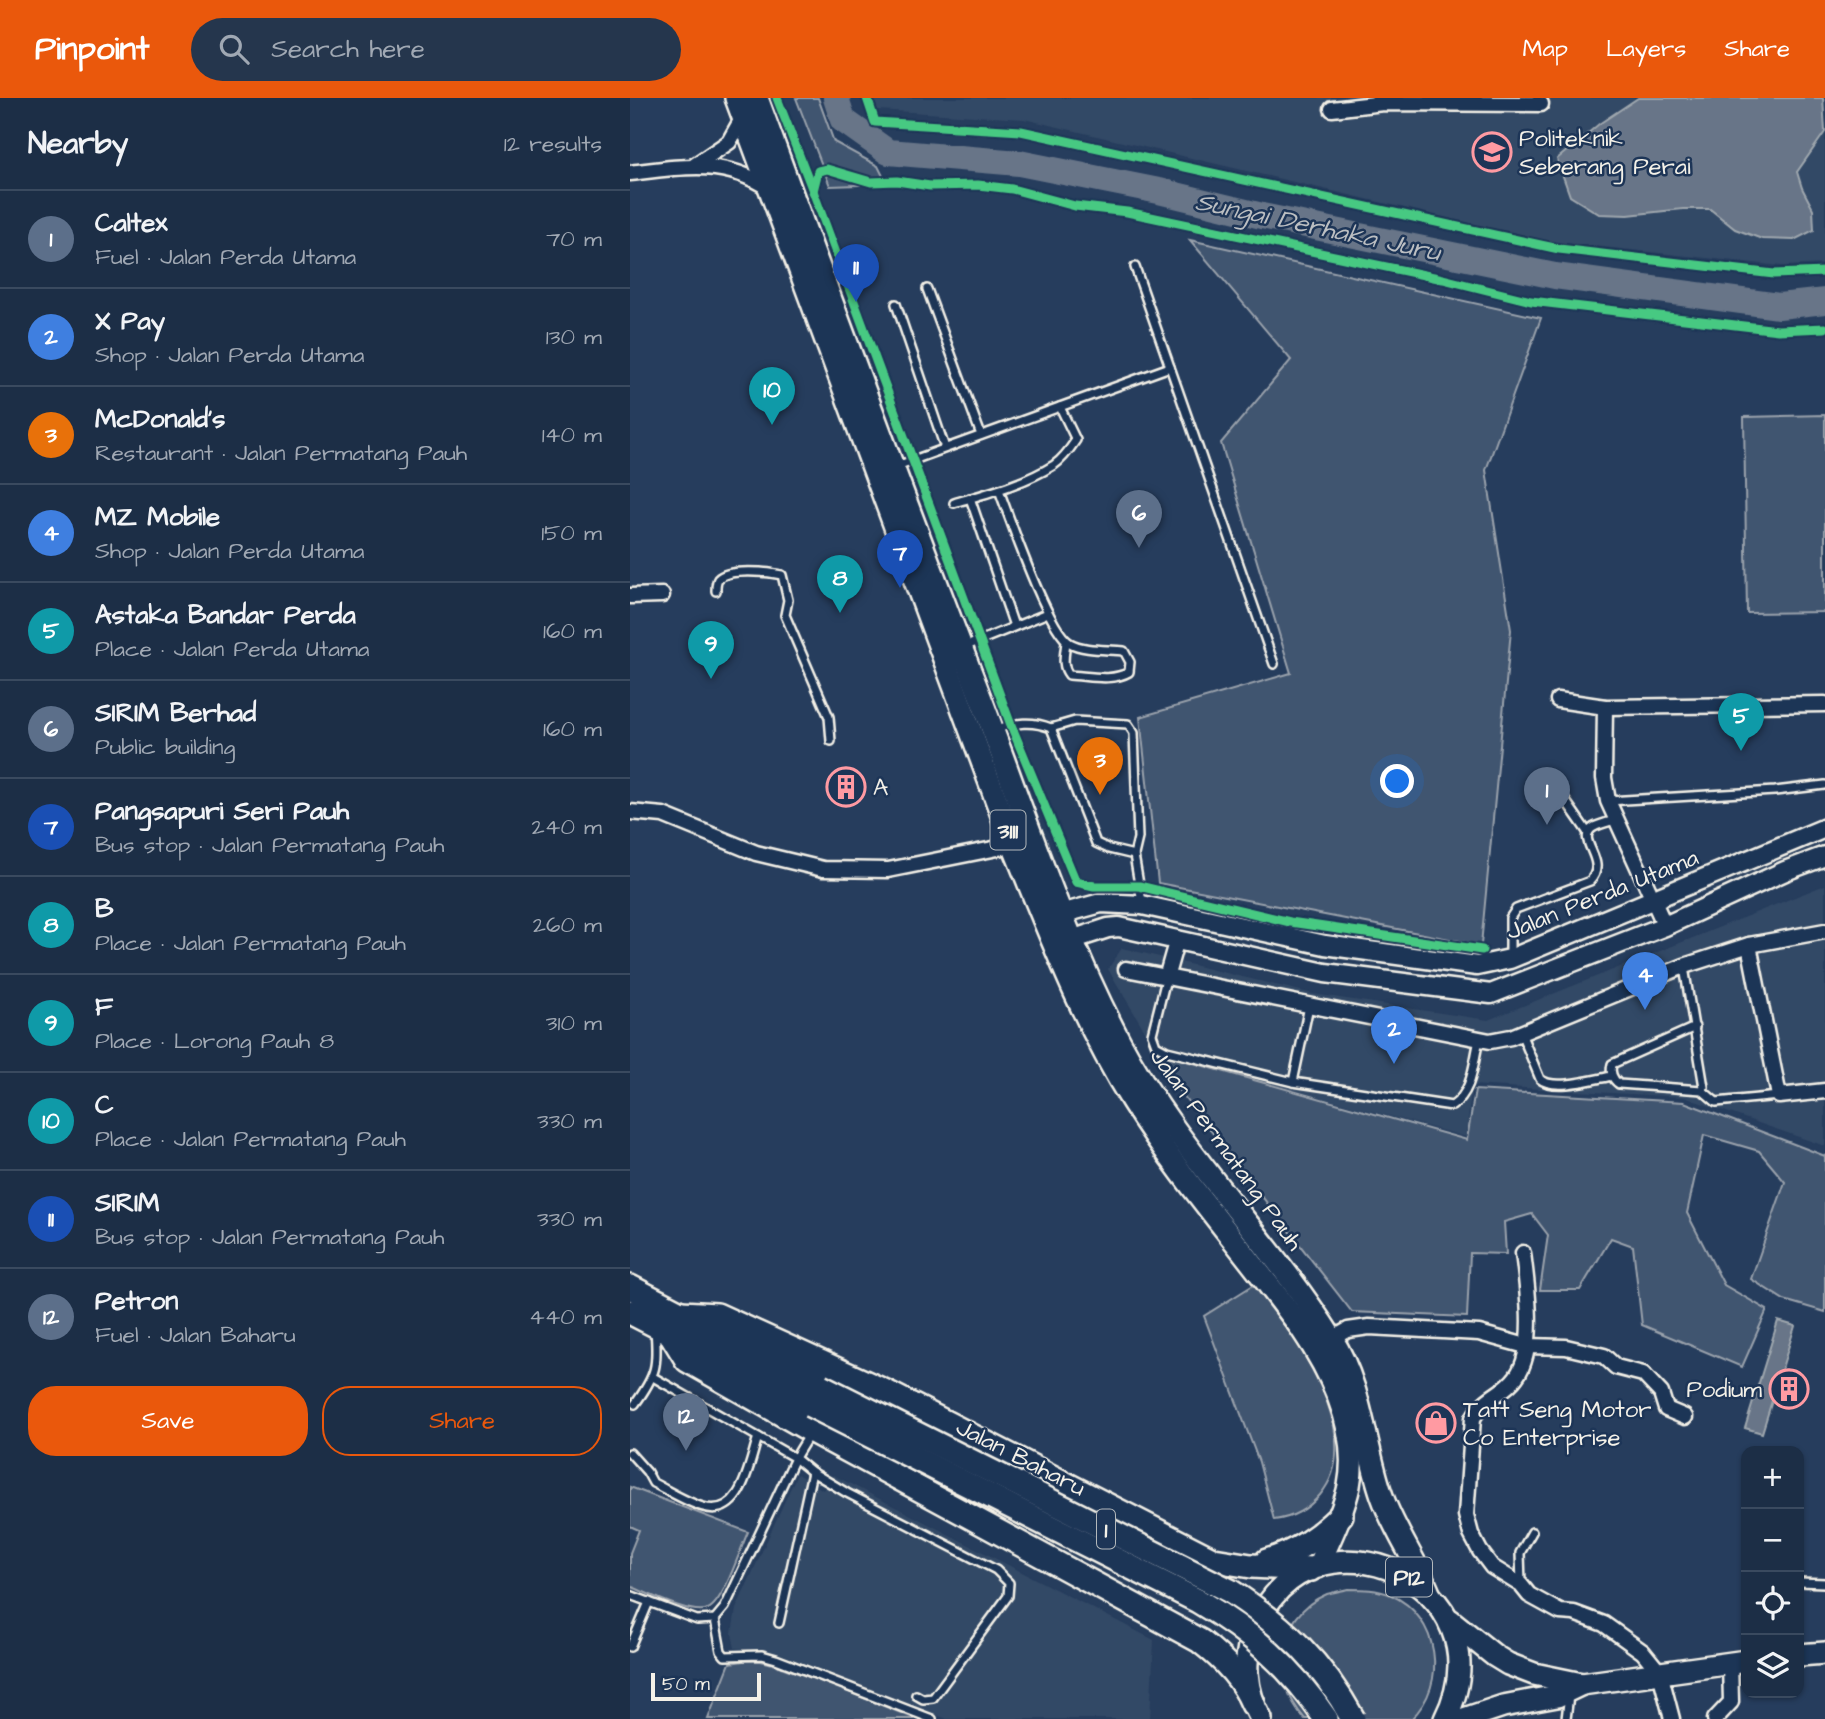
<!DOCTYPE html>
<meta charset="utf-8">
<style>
body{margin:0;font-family:"Architects Daughter",sans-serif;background:#25364d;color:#f1f3f6}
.controls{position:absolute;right:21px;bottom:21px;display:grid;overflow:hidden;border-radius:14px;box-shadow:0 2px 5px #0004}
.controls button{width:63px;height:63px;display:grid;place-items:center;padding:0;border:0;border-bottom:2px solid #3a4a5f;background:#1c2e46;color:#f1f3f6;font:35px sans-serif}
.scale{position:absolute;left:21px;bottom:18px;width:110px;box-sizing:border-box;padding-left:7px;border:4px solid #f4f1e8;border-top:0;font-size:19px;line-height:24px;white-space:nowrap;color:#f4f1e8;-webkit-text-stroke:5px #1d3557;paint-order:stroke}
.you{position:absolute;left:768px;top:684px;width:24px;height:24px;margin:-18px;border:5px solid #fff;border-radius:50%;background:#1a73e8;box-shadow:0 0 0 10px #1a73e833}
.badge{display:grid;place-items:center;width:46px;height:46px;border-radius:50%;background:#ea580c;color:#fff;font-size:23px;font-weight:700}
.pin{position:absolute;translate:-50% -58px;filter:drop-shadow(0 2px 4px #0008)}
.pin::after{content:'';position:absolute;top:37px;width:24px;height:21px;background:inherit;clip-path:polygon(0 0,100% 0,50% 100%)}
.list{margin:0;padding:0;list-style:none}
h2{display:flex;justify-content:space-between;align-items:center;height:91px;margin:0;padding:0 28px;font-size:30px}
h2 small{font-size:23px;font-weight:400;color:#a0a8b3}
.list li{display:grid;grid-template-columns:46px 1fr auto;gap:21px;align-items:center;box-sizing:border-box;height:98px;padding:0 28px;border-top:2px solid #3a4a5f}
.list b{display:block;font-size:26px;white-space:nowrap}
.list p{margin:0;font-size:23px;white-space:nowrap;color:#a0a8b3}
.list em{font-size:23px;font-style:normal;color:#a0a8b3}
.actions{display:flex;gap:14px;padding:21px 28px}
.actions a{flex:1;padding:16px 0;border:2px solid #ea580c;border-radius:28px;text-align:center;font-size:24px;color:#ea580c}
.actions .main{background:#ea580c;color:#fff}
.icon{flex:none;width:38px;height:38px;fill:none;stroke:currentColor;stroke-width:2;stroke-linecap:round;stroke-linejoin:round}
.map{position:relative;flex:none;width:1195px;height:1621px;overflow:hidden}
header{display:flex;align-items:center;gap:42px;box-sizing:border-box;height:98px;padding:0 35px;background:#ea580c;color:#fff}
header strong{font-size:33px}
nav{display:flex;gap:38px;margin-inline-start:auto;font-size:24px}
.search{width:490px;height:63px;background:#25364d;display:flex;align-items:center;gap:18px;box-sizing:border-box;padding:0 24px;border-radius:38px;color:#a0a8b3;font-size:26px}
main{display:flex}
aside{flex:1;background:#1c2e46}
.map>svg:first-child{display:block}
.built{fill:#334966}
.green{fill:#40546f;stroke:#9aa2ac;stroke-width:2}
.water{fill:#677588;stroke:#9fa7ae;stroke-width:2}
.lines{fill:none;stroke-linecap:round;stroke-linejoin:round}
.river{stroke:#677588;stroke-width:26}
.service-casing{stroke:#f4f1e8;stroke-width:12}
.minor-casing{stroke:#f4f1e8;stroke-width:19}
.tertiary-casing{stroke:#f4f1e8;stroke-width:23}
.primary-casing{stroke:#f4f1e8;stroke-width:26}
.trunk-casing{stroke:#f4f1e8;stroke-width:28}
.service{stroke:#1d3557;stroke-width:7}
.minor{stroke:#1d3557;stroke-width:14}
.tertiary{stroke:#1d3557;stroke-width:18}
.primary{stroke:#1d3557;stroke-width:21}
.trunk{stroke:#1d3557;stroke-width:23}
.trunk-bridge-casing{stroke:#f4f1e8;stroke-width:28;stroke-linecap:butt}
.trunk-bridge{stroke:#1d3557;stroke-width:23}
.cycleway-casing{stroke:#1d3557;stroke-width:13}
.cycleway{stroke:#46c982;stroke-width:9}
.labels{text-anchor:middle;stroke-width:5;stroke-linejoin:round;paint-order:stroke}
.shield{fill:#1d3557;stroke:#b4b9bc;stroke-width:2}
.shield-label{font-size:23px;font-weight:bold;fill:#f4f1e8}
.poi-label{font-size:24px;fill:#f4f1e8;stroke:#1d3557;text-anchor:start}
.street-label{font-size:24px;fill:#f4f1e8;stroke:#1d3557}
.water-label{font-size:26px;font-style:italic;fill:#bcbfc2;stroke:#1d3557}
</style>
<header>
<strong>Pinpoint</strong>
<div class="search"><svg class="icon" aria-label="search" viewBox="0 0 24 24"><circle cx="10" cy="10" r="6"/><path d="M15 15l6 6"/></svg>Search here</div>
<nav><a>Map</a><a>Layers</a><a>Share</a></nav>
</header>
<main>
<aside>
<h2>Nearby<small>12 results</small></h2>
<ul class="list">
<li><span class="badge" style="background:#5c6f8a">1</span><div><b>Caltex</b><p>Fuel · Jalan Perda Utama</p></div><em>70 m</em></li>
<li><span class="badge" style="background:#3f7fe0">2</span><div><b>X Pay</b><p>Shop · Jalan Perda Utama</p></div><em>130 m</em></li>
<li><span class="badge" style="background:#e8710a">3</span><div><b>McDonald's</b><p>Restaurant · Jalan Permatang Pauh</p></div><em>140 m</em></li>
<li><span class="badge" style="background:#3f7fe0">4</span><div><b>MZ Mobile</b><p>Shop · Jalan Perda Utama</p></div><em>150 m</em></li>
<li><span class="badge" style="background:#0f9aa8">5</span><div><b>Astaka Bandar Perda</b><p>Place · Jalan Perda Utama</p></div><em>160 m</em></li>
<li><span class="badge" style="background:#5c6f8a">6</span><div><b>SIRIM Berhad</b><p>Public building</p></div><em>160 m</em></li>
<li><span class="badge" style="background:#1a4fb4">7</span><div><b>Pangsapuri Seri Pauh</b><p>Bus stop · Jalan Permatang Pauh</p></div><em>240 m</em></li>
<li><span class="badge" style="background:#0f9aa8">8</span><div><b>B</b><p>Place · Jalan Permatang Pauh</p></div><em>260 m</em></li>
<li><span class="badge" style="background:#0f9aa8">9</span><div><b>F</b><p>Place · Lorong Pauh 8</p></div><em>310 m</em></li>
<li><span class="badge" style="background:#0f9aa8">10</span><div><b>C</b><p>Place · Jalan Permatang Pauh</p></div><em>330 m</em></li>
<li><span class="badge" style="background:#1a4fb4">11</span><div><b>SIRIM</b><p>Bus stop · Jalan Permatang Pauh</p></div><em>330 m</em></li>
<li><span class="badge" style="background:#5c6f8a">12</span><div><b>Petron</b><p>Fuel · Jalan Baharu</p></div><em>440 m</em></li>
</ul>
<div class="actions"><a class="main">Save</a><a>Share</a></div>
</aside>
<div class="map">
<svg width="1195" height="1621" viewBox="0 0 1195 1621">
<rect width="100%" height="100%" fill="#263d5d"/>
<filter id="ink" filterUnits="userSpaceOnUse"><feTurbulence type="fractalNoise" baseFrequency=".0143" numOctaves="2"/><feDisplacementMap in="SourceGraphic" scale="14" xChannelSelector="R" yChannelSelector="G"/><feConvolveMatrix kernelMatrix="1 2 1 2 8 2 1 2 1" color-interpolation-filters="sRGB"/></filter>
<g filter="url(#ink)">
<g class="built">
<path d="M244,0H1195V166L1152,168L917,143L394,21L248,12Z"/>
<path d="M1195,787V1048L1054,999L842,987L836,1039L528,955L478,871L492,850L683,896L858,922Z"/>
<path d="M167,1376L193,1392L203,1377L524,1542L520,1621H317L148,1555L105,1550L102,1535L106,1511Z"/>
</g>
<g class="green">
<path d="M166,0H188L204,44L248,68L257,86L200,88Z"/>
<path d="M560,142L911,220L856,372L881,532L851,847L528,785L510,619L661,575L591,345L661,262Z"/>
<path d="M1195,317V514L1117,515L1114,319Z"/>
<path d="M528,955L837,1042L845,992L1054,1004L1195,1058V1214L1154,1202L1121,1181L1155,1084L1129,1053L1074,1037L1057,1115L1094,1187L1137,1212L1112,1269L1012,1227L1003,1148L981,1140L950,1192H910L918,1137L902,1116L874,1124L876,1156L840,1155L837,1219L722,1214L542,983Z"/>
<path d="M625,1186C662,1234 740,1338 690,1397C678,1411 662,1420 644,1422L629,1364L574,1218Z"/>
<path d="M0,1389L118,1434C110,1451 94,1504 78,1511C62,1518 17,1495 0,1488V1455L9,1432L0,1428Z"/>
<path d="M718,1491C733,1491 747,1491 761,1497C809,1518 819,1586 781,1621H675C640,1582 645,1518 697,1496C704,1494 711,1493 718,1491Z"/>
<path d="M113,1563H131L143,1566L209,1590L286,1621H78L100,1565Z"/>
</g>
<g class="water">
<path d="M1008,0H1193L1195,34L1167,74L1172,90L1183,111L1184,132L1164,142L1132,141L1105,131L1080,111H1053L998,117L969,116L940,98L927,61L969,26Z"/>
<path d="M1148,1223L1165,1228L1132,1335L1115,1330Z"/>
</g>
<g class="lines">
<path class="river" d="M206,0L213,22L258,54L389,65L529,93L632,118L925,178L1149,208L1195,203"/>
<g class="service-casing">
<g id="service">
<path d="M505,169L644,566"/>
<path d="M297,191L351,337"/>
<path d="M266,206L315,350"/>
<path d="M264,369L540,269"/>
<path d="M369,392C380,421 418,533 440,545C454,553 478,551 494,553L500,564L499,574C482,584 459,578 439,577C431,567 435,556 436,543"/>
<path d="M340,400L384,528"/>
<path d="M324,405C358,395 394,386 424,367C433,361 440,351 446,342L430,309"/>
<path d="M86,493C86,489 86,484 88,481C98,470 138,474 152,477L158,502L155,517L199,619L201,643"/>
<path d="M334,549L418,515"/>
<path d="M421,630L445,623L498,626L504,635L508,740L504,757"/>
<path d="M367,631C386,625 401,622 421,630L466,745L479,751L504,757L512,804"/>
<path d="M933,699L958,735"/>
<path d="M978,703L1145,693L1195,687"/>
<path d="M880,860V820L886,811L960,783C980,762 943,741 964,729C970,726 978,724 985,722"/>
<path d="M1054,869L1074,989L1072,992"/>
<path d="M536,881L522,936L526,947L537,953L663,984L822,1008C843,994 843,966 849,942"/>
<path d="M1065,929L982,966C980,974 982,981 989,986L1072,992L1086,1004L1149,998"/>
<path d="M891,935L910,981C923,993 965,981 982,978"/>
<path d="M663,984L679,908"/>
<path d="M23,1279L165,1360L182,1374L217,1395L366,1472L379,1485L378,1498L303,1600L293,1601L286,1597"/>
<path d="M5,1306C27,1276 28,1267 25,1231"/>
<path d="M0,1355L17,1374L23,1385C39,1393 56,1404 73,1409C112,1421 119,1365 128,1339"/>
<path d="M1169,1484L1195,1485"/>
<path d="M891,1486L890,1455L902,1434"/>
<path d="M0,1497L67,1522L85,1521L95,1509L165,1360L179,1337"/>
<path d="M85,1521L91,1553L95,1558L132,1557L146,1561L302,1621"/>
<path d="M149,1525L182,1374"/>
<path d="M0,1549L19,1504"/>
<path d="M936,1621L939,1597"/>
</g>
</g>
<g class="minor-casing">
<g id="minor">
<path d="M702,11L753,5L911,6"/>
<path d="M65,67L99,44L113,19"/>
<path d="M0,75C49,69 95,60 138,90"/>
<path d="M0,498L32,497"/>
<path d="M928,602L975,609L1195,606"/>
<path d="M975,609L974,680L978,703L1035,828"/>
<path d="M0,714L33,717L126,755L193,771L258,772L383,747"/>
<path d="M1119,847L1149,998L1195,993"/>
<path d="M496,871L860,943L881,939L1054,868L1119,847L1195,833"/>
<path d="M536,880L547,841"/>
<path d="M893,1155C897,1187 907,1252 886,1279C874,1296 856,1297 843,1320L836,1417L841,1436L850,1453L862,1469L891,1487L899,1497L930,1514L944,1515L974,1526L1013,1554L1030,1575L1042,1621"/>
<path d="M702,1241L718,1232L739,1229L849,1235L896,1248L936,1249L974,1258L986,1269L1013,1276L1031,1295L1036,1311L1055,1319"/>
<path d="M1085,1621L1101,1604L1100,1565"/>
</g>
</g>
<g class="tertiary-casing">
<g id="tertiary">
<path d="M431,816L471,805L512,807L695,847L847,868L880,861L1195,730"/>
<path d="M441,842L478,830L489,829L695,875L861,896L1035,828L1155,773L1195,758"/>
</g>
</g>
<g class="primary-casing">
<g id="primary">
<path d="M106,0L383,747C419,834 452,923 502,1003C552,1083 616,1154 671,1230C701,1274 730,1332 719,1388C713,1416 699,1442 688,1469"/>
<path d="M127,0C201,203 275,405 353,606C396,720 433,836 490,944C547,1052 637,1138 702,1241C732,1289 734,1346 752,1398C764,1432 786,1462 799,1495"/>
<path d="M820,1522L865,1558L878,1566L904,1576L952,1586L1116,1563"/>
<path d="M1169,1557L1195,1555"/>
<path d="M631,1621C615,1593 612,1559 625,1529C682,1395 883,1486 815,1621"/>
<path d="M834,1621L873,1608L927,1598L952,1586"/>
</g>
</g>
<g class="trunk-casing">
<g id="trunk">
<path d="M0,1189L191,1288"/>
<path d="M0,1214L180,1307"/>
<path d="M51,1215L87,1217L256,1294L584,1462L621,1468L681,1471"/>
<path d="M41,1236L57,1262L182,1333L570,1543C591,1559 613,1581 623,1606"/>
<path d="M637,1463C667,1454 689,1439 711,1417"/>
</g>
</g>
<use href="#service" class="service"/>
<use href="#minor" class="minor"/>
<use href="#tertiary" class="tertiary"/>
<use href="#primary" class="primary"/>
<use href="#trunk" class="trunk"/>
<g class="trunk-bridge-casing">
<g id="trunk-bridge">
<path d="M191,1288L600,1493C654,1528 692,1564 723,1621"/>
<path d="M180,1307L568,1503C621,1534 661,1569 696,1621"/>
</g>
</g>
<use href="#trunk-bridge" class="trunk-bridge"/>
<g class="cycleway-casing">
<g id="cycleway">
<path d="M147,0L183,93L188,73L197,71L241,84L267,83L300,88L348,87L382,91L445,108L497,114L813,181L901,203L1148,232L1195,230"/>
<path d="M237,0L245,24L391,33L929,151L1144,176L1195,174"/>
<path d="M183,93L381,627L446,784L464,788H509L660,824L852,852"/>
</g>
</g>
<use href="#cycleway" class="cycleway"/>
</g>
</g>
<defs>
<g id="university-ring" transform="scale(2.0125)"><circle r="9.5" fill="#1d3557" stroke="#ff9aa2" stroke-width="1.5"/><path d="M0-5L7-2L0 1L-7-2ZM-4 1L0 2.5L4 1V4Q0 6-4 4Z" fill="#ff9aa2"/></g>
<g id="building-ring" transform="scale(2.0125)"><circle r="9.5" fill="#1d3557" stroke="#ff9aa2" stroke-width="1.5"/><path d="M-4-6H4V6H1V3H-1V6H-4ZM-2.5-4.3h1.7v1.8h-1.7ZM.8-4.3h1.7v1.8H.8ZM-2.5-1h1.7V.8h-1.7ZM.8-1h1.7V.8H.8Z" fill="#ff9aa2"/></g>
<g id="shop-ring" transform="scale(2.0125)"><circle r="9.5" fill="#1d3557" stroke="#ff9aa2" stroke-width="1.5"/><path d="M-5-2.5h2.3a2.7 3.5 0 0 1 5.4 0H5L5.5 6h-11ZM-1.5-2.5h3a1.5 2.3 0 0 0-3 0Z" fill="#ff9aa2"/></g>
</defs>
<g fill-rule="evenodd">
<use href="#university-ring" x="862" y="54"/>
<use href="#building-ring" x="216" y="689"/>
<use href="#building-ring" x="1159" y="1291"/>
<use href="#shop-ring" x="806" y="1325"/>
</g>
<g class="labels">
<g class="shield">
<rect x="360.5" y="712.5" width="35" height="39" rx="5"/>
<rect x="467" y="1411.5" width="18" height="39" rx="5"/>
<rect x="756" y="1459.5" width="46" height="39" rx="5"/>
</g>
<g class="shield-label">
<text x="378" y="740">3111</text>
<text x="476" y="1439">1</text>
<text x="779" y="1487">P12</text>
</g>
<g class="poi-label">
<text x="889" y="48">Politeknik<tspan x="889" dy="28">Seberang Perai</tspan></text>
<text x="243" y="697">A</text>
<text x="1132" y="1299" text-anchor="end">Podium</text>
<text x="833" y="1319">Tatt Seng Motor<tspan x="833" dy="28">Co Enterprise</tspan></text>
</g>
<g class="street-label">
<text transform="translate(972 796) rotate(-22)" y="8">Jalan Perda Utama</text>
<text transform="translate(597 1051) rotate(54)" y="8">Jalan Permatang Pauh</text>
<text transform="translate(391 1359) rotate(27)" y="8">Jalan Baharu</text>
</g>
<g class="water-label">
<text transform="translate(688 128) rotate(12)" y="9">Sungai Derhaka Juru</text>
</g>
</g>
</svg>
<div class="controls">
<button>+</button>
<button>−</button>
<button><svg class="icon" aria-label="locate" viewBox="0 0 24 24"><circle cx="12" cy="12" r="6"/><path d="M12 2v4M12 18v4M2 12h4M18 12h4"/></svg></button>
<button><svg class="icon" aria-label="layers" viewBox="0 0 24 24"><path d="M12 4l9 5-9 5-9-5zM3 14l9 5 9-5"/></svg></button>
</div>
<div class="scale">50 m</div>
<div class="you"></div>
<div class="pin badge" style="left:917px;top:727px;background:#5c6f8a">1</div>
<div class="pin badge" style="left:764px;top:966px;background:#3f7fe0">2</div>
<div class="pin badge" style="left:470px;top:697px;background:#e8710a">3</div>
<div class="pin badge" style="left:1015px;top:912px;background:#3f7fe0">4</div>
<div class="pin badge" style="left:1111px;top:653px;background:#0f9aa8">5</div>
<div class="pin badge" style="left:509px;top:450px;background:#5c6f8a">6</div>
<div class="pin badge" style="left:270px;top:490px;background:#1a4fb4">7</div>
<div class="pin badge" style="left:210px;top:515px;background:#0f9aa8">8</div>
<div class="pin badge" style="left:81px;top:581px;background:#0f9aa8">9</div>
<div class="pin badge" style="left:142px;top:327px;background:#0f9aa8">10</div>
<div class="pin badge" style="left:226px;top:204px;background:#1a4fb4">11</div>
<div class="pin badge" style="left:56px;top:1353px;background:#5c6f8a">12</div>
</div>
</main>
